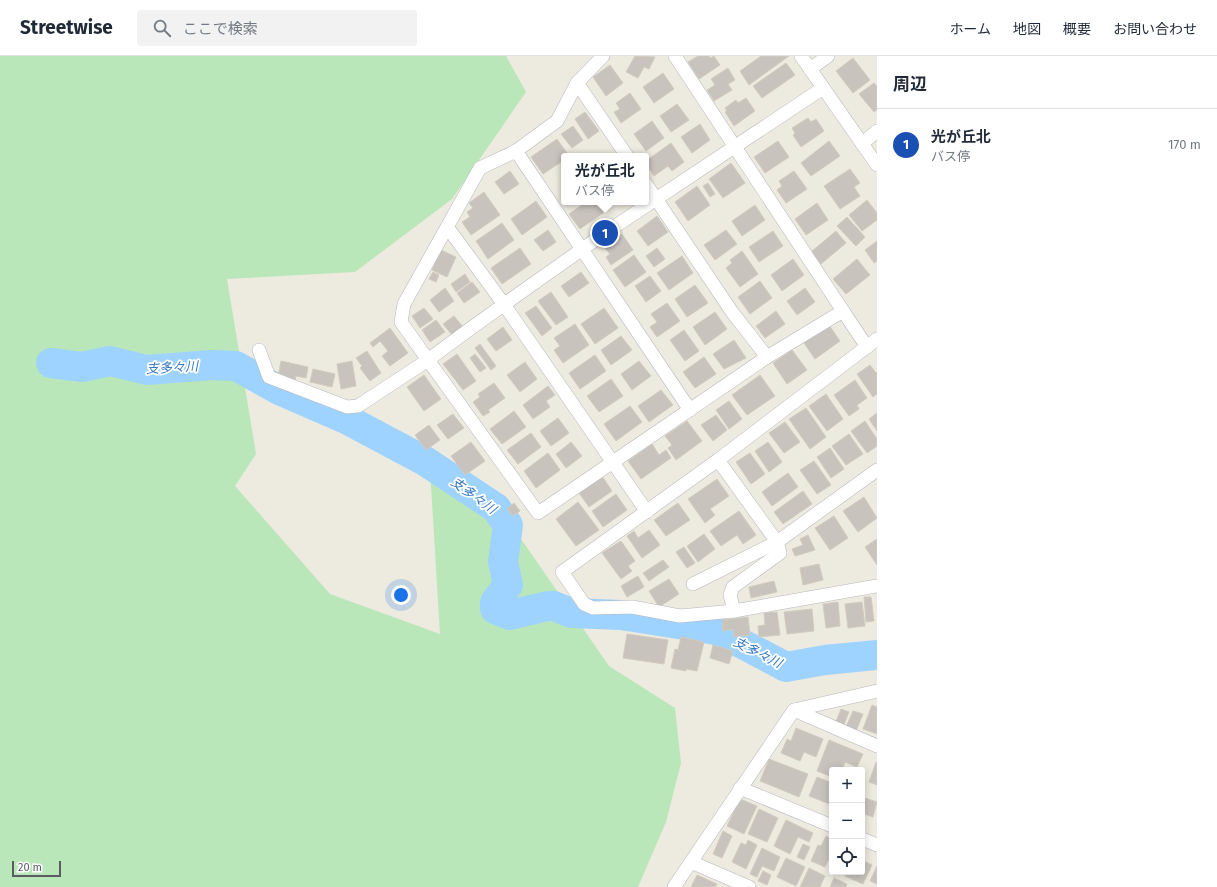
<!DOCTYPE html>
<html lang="ja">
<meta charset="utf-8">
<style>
body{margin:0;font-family:"Fira Sans","Noto Sans JP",sans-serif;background:#f2f2f3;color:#1f2937}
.controls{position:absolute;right:12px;bottom:12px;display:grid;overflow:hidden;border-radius:4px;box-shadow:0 2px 10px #0003}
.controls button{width:36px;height:36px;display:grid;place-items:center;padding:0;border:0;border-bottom:1px solid #e0e1e3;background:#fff;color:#1f2937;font:20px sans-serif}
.scale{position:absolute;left:12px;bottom:10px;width:49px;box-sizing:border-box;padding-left:4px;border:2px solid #595d62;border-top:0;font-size:11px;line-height:14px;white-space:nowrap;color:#595d62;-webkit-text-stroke:3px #fff;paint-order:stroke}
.you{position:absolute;left:401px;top:539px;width:14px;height:14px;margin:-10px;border:3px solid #fff;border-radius:50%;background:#1a73e8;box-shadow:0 0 0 6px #1a73e833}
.badge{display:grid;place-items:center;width:26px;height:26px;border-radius:50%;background:#1a73e8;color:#fff;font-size:13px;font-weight:700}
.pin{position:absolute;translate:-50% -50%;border:2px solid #fff;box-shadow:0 1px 4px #0006}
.popup{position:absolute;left:561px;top:97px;width:88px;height:52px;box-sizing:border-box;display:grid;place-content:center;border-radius:4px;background:#fff;filter:drop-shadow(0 1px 3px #0005);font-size:13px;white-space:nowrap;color:#747a83}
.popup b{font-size:15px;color:#1f2937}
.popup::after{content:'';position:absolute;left:50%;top:100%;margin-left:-8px;border:8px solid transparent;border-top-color:#fff}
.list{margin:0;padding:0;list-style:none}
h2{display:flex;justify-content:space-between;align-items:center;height:52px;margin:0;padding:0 16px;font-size:17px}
h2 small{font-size:13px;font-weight:400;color:#747a83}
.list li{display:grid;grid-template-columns:26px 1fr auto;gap:12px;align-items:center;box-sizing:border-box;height:72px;padding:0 16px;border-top:1px solid #e0e1e3}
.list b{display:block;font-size:15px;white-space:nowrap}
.list p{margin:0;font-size:13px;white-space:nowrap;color:#747a83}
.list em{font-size:13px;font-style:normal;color:#747a83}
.icon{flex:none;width:22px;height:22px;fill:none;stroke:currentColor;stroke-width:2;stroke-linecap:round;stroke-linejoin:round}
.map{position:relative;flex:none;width:877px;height:831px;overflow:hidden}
header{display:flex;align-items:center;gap:24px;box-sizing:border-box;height:56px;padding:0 20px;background:#fff;border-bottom:1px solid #e0e1e3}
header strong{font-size:19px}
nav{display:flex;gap:22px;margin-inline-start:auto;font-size:14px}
.search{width:280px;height:36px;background:#f2f2f3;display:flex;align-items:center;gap:10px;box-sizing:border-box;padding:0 14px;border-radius:4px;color:#747a83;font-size:15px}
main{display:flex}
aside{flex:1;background:#fff}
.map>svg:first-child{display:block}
.green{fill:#b9e7ba}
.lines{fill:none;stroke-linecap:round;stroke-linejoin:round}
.river{stroke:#9ed3ff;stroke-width:30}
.building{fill:#c8c4bd;stroke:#d2ccbe}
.street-casing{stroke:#b6b8be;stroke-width:14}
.street{stroke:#fff;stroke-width:13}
.labels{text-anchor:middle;stroke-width:3.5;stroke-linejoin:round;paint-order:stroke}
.water-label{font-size:13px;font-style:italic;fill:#3578c2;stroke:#fff}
</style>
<header>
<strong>Streetwise</strong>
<div class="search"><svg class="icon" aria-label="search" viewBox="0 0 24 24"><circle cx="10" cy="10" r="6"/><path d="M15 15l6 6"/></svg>ここで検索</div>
<nav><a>ホーム</a><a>地図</a><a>概要</a><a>お問い合わせ</a></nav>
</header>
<main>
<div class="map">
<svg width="877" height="831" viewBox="0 0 877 831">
<rect width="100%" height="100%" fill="#edeadf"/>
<path class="green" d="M0,0H506L526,36L452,143L355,216L227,223L256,398L235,430L330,538L440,578L430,413L519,480L609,610L675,652L681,707L666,766L638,831H0Z"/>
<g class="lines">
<path class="river" d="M51,307L82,311L110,305L147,314L212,309L236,310L279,334L346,363L425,405L496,452L508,469L503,506L508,529L495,546V553L510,559L548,550H554L571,557L621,559L716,574L786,611L825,604L877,599"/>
</g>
<g class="building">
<path d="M635,0L655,1L649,13L644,11L638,22L626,16Z"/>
<path d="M698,0H709L710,2L714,0L720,9L699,23L688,6Z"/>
<path d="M761,0H789L749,29L740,15Z"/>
<path d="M853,2L870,24L853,37L836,15Z"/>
<path d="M786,7L795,19L762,42L753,30Z"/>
<path d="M610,9L623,27L606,40L593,21Z"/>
<path d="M728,12L735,24L728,28L732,34L714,45L707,34L715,29L711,23Z"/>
<path d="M663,17L674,33L654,47L643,31Z"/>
<path d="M874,27L877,30V54L874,56L859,38Z"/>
<path d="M630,37L641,53L621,67L614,56L620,53L616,47Z"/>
<path d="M746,42L755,55L734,70L725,56L727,55L725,52L736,44L738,47Z"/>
<path d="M677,48L689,64L671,76L660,60Z"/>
<path d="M585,56L599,75L588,83L575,63Z"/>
<path d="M808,62L811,66L816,63L824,75L801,91L793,79L795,77L792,72Z"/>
<path d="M652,65L664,82L646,95L634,78Z"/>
<path d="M700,68L710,84L692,97L681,81Z"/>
<path d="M573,70L583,84L572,92L561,78Z"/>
<path d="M557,83L569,100H564V104L543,118L531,101Z"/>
<path d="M778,85L789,101L765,117L754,101Z"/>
<path d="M829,85L840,100L811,120L801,107Z"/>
<path d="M671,87L684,106L672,115L668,110L654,120L646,108V105Z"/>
<path d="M731,107L745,127L723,142L709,123Z"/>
<path d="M850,113L860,127L854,131L860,140L840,153L824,130Z"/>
<path d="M510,115L519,128L504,138L495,126Z"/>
<path d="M794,115L807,133L786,147L777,134L782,130L779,125Z"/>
<path d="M708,127L715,138L710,141L703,130Z"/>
<path d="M697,130L710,149L688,165L675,146Z"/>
<path d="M484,136L500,159L471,179L462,166L470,161L467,156L473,152L469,147Z"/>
<path d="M867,144L877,157V164L862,175L849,159Z"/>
<path d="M536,145L547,161L522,179L511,163Z"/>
<path d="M586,146H599L606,155L580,173L569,158Z"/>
<path d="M817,147L828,164L806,179L795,163Z"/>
<path d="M755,149L765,164L742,180L732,165Z"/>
<path d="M657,160L668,176L648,190L637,175Z"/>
<path d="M847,161L865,181L856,190L837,170Z"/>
<path d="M502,167L514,184L488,203L476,185Z"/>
<path d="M548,174L556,186L543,195L534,184Z"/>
<path d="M726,174L737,188L715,204L704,189Z"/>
<path d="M773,175L783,190L759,206L749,191Z"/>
<path d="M836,175L846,187L821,208L811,196Z"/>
<path d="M622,178L633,194L611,209L606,201L610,198L604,191Z"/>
<path d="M877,185V205L874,207L865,194Z"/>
<path d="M520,192L531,208L502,228L491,212Z"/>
<path d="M657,192L665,203L654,211L646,200Z"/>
<path d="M441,194L456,201L447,221L432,214Z"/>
<path d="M742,195L758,218L740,231L726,212L732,207L730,204Z"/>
<path d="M634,199L646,216L625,231L613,214Z"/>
<path d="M682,200L693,217L669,234L657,217Z"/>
<path d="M793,203L804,219L782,235L771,219Z"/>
<path d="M857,203L870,219L846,238L833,223Z"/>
<path d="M433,216L439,219L436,226L429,223Z"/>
<path d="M581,216L589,227L569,241L561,230Z"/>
<path d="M465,218L470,226L456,236L451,228Z"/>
<path d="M650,220L661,235L646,246L635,230Z"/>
<path d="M760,225L772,242L750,258L738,241Z"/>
<path d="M472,226L480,236L464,247L457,237Z"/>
<path d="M695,229L708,247L687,261L675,243Z"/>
<path d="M445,232L454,245L439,256L430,244Z"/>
<path d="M805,232L815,246L797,259L787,245Z"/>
<path d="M551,236L568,261L556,269L538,245Z"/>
<path d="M667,247L680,265L657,281L650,271L657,266L651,258Z"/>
<path d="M536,250L552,272L542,280L525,257Z"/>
<path d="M424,252L433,263L420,272L412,260Z"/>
<path d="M604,252L618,272L595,288L581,268Z"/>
<path d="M776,255L785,268L765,282L756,270Z"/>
<path d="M715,256L727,273L705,289L693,271Z"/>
<path d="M454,260L463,271L452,279L443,268Z"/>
<path d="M436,264L445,276L430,286L422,274Z"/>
<path d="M575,268L589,289L563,307L554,294L560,290L554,282Z"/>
<path d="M829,269L840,285L815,303L804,287Z"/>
<path d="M503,271L512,284L496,295L487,283Z"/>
<path d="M390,272L408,297L390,310L382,300L388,295L380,285L373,291L370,287Z"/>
<path d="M684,274L699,295L685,305L670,284Z"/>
<path d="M621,280L632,294L611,309L601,294Z"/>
<path d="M734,284L746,302L724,313L713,298Z"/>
<path d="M480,288L496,310L491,314L475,292Z"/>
<path d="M792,294L807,314L787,328L773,307Z"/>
<path d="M367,295L381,317L370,325L360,312L362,310L356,302Z"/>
<path d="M457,298L476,325L463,334L443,308Z"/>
<path d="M475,298L486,312L480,316L470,302Z"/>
<path d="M595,299L606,315L580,333L569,317Z"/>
<path d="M704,301L716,318L695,332L683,316Z"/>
<path d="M281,305L308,311L306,322L296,320L295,325L278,321Z"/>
<path d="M352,305L356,330L341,333L337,308Z"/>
<path d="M639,305L651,320L632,334L621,318Z"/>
<path d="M525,306L537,323L520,336L507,319Z"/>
<path d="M870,309L876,317L877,316V338L873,341L857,318Z"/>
<path d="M313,313L335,318L332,331L310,326Z"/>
<path d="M424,319L441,343L424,355L407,331Z"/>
<path d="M760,319L775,340L747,359L732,339Z"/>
<path d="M611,323L623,340L599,356L587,340Z"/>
<path d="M855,324L867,342L857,349L859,353L849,360L834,339Z"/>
<path d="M494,327L505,342L488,354L490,356L483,360L473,346L480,341L478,338Z"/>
<path d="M548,330L555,339L546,345L550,351L533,363L523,349Z"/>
<path d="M661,334L673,349L649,366L638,350Z"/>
<path d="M826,338L843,363L827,375L809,350Z"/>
<path d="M729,345L742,363L729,373L716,354Z"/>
<path d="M630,350L642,366L616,385L604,368Z"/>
<path d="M806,352L826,381L810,393L789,363Z"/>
<path d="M514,355L526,371L502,388L490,373Z"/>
<path d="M877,357V375L869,363Z"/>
<path d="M453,358L464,372L448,383L437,369Z"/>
<path d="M716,359L727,374L713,385L701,369Z"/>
<path d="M558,362L569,377L551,390L540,375Z"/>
<path d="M687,365L702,385L676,404L668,392L672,389L665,380Z"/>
<path d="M865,365L877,383V390L867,397L851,375Z"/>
<path d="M785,366L800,386L784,397L769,377Z"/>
<path d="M429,369L440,384L426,394L415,379Z"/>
<path d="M531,377L541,391L518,408L507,394Z"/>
<path d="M849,378L863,398L846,409L832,390Z"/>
<path d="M471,386L485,405L465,419L451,400Z"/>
<path d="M571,386L582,400L566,412L556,398Z"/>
<path d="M768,386L782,406L769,416L755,395Z"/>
<path d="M652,388L659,399L666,394L671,402L641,423L628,405Z"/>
<path d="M830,392L844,413L831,422L817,401Z"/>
<path d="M548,397L560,414L536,432L524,415Z"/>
<path d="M750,397L765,418L751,428L736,406Z"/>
<path d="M814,405L831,429L817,438L800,414Z"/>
<path d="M788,417L798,431L772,450L762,436Z"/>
<path d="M602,420L612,435L589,451L579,437Z"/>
<path d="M717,423L729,440L710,453L715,459L705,467L688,443Z"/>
<path d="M803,435L812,448L783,468L774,456Z"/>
<path d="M616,438L627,454L603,471L592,455Z"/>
<path d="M864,441L877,462L858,476L843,455Z"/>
<path d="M578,446L599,474L576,490L556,463Z"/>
<path d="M514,447L520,455L513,460L507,453Z"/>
<path d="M678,447L690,464L666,480L654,464Z"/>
<path d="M739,455L756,479L743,488L737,479L721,490L710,475Z"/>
<path d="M834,460L848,482L830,494L815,472Z"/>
<path d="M649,474L660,489L642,502L627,480L634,475L638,482Z"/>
<path d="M704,478L715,493L698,506L687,490Z"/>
<path d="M808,479L815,494L795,500L792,493L803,489L800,483Z"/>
<path d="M877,483V509L865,491Z"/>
<path d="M621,485L635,505L628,510L632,515L621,523L602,497Z"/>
<path d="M684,491L695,507L687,512L676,496Z"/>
<path d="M663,504L669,511L649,525L643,517Z"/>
<path d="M819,508L823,524L803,529L800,512Z"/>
<path d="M638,520L644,531L627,541L621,530Z"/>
<path d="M669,523L679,538L659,551L649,535Z"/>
<path d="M774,525L777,536L751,542L749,531Z"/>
<path d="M864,541H871L874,565L866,566Z"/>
<path d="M838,546L840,570L826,572L823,548Z"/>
<path d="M862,546L865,570L848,572L845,548Z"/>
<path d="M812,553L814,575L787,578L784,556Z"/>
<path d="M777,556L780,579L759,581L758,570L765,569L764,557Z"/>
<path d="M748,561L750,579L734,581L733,573L723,575L722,564Z"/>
<path d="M627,578L668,584L664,608L623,602Z"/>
<path d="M681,581L704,586L697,615L686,613V615L671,612L675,593L678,594Z"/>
<path d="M713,589L733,595L729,608L710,602Z"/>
<path d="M872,649L877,651V678L863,673Z"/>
<path d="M841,653L849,656L843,671L835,668Z"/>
<path d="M853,655L863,658L856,675L846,671Z"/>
<path d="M796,672L823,683L816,701L804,696L800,705L781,697L787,683L791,685Z"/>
<path d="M829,684L863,698L857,711L845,706L842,714H832V721L817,715Z"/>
<path d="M769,703L808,718L799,741L760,725Z"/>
<path d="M876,706L877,707V729L869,726Z"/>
<path d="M817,721L832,727V749L809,740Z"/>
<path d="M862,741L877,746L873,761L862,757Z"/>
<path d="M740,743L757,750L744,778L727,770Z"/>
<path d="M759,753L778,762L767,786L748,778Z"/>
<path d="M786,764L813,777L809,786L798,781L790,798L774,790Z"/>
<path d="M723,775L732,780L722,802L713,798Z"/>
<path d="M826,780L832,783V797L825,811L811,805L818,789L821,790Z"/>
<path d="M748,784L757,789L746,813L732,806L741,787L746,789Z"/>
<path d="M803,788L810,791L804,804L797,801Z"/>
<path d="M762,792L780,801L774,815L762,810L757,821L750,818Z"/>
<path d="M786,802L805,811L796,830L777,821Z"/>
<path d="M862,804L872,809L863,828L845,820L847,816H862Z"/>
<path d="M877,810V828L870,825Z"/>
<path d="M809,812L825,820L820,831H800Z"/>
<path d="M763,815L771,819L767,829L758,825Z"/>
<path d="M697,819L717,828L715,831H691Z"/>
<path d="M834,822L847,828L846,831H830Z"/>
</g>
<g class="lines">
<g class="street-casing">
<g id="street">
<path d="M603,0L577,27L627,100"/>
<path d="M675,0L843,255"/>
<path d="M801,0L877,109"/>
<path d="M810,13L828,0"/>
<path d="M862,88L877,75"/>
<path d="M516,95L557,65L577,27"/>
<path d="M646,128L732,256L767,301L843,255L867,291"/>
<path d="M448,172L503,247L647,456"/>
<path d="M877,283L718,404L562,516L584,548L593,552L632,551L680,560L734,555L877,530"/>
<path d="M259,294L269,321L347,351L358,350L428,304L538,457L767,301"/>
<path d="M690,354L516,95L480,112L404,248L401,266L428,304C486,260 546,219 605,177L823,32"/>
<path d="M718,404L777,486L780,497L733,531L730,539L734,555"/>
<path d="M693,528L777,486L877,414"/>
<path d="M794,654L877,690"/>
<path d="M740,732L832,770"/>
<path d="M862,783L877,789"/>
<path d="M691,806L749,831"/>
<path d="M674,831L794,654L877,635"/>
</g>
</g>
<use href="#street" class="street"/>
</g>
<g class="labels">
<g class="water-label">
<text transform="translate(172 311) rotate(-3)" y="5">支多々川</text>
<text transform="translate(474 439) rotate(36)" y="5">支多々川</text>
<text transform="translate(758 596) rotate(27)" y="5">支多々川</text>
</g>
</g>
</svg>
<div class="controls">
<button>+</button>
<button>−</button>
<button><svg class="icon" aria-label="locate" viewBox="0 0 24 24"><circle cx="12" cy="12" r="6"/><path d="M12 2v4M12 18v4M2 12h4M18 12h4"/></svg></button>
</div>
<div class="scale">20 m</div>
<div class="you"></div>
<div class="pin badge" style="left:605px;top:177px;background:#1a4fb4">1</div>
<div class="popup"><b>光が丘北</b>バス停</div>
</div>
<aside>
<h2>周辺<small></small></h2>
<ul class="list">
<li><span class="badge" style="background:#1a4fb4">1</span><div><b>光が丘北</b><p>バス停</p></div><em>170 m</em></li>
</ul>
</aside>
</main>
